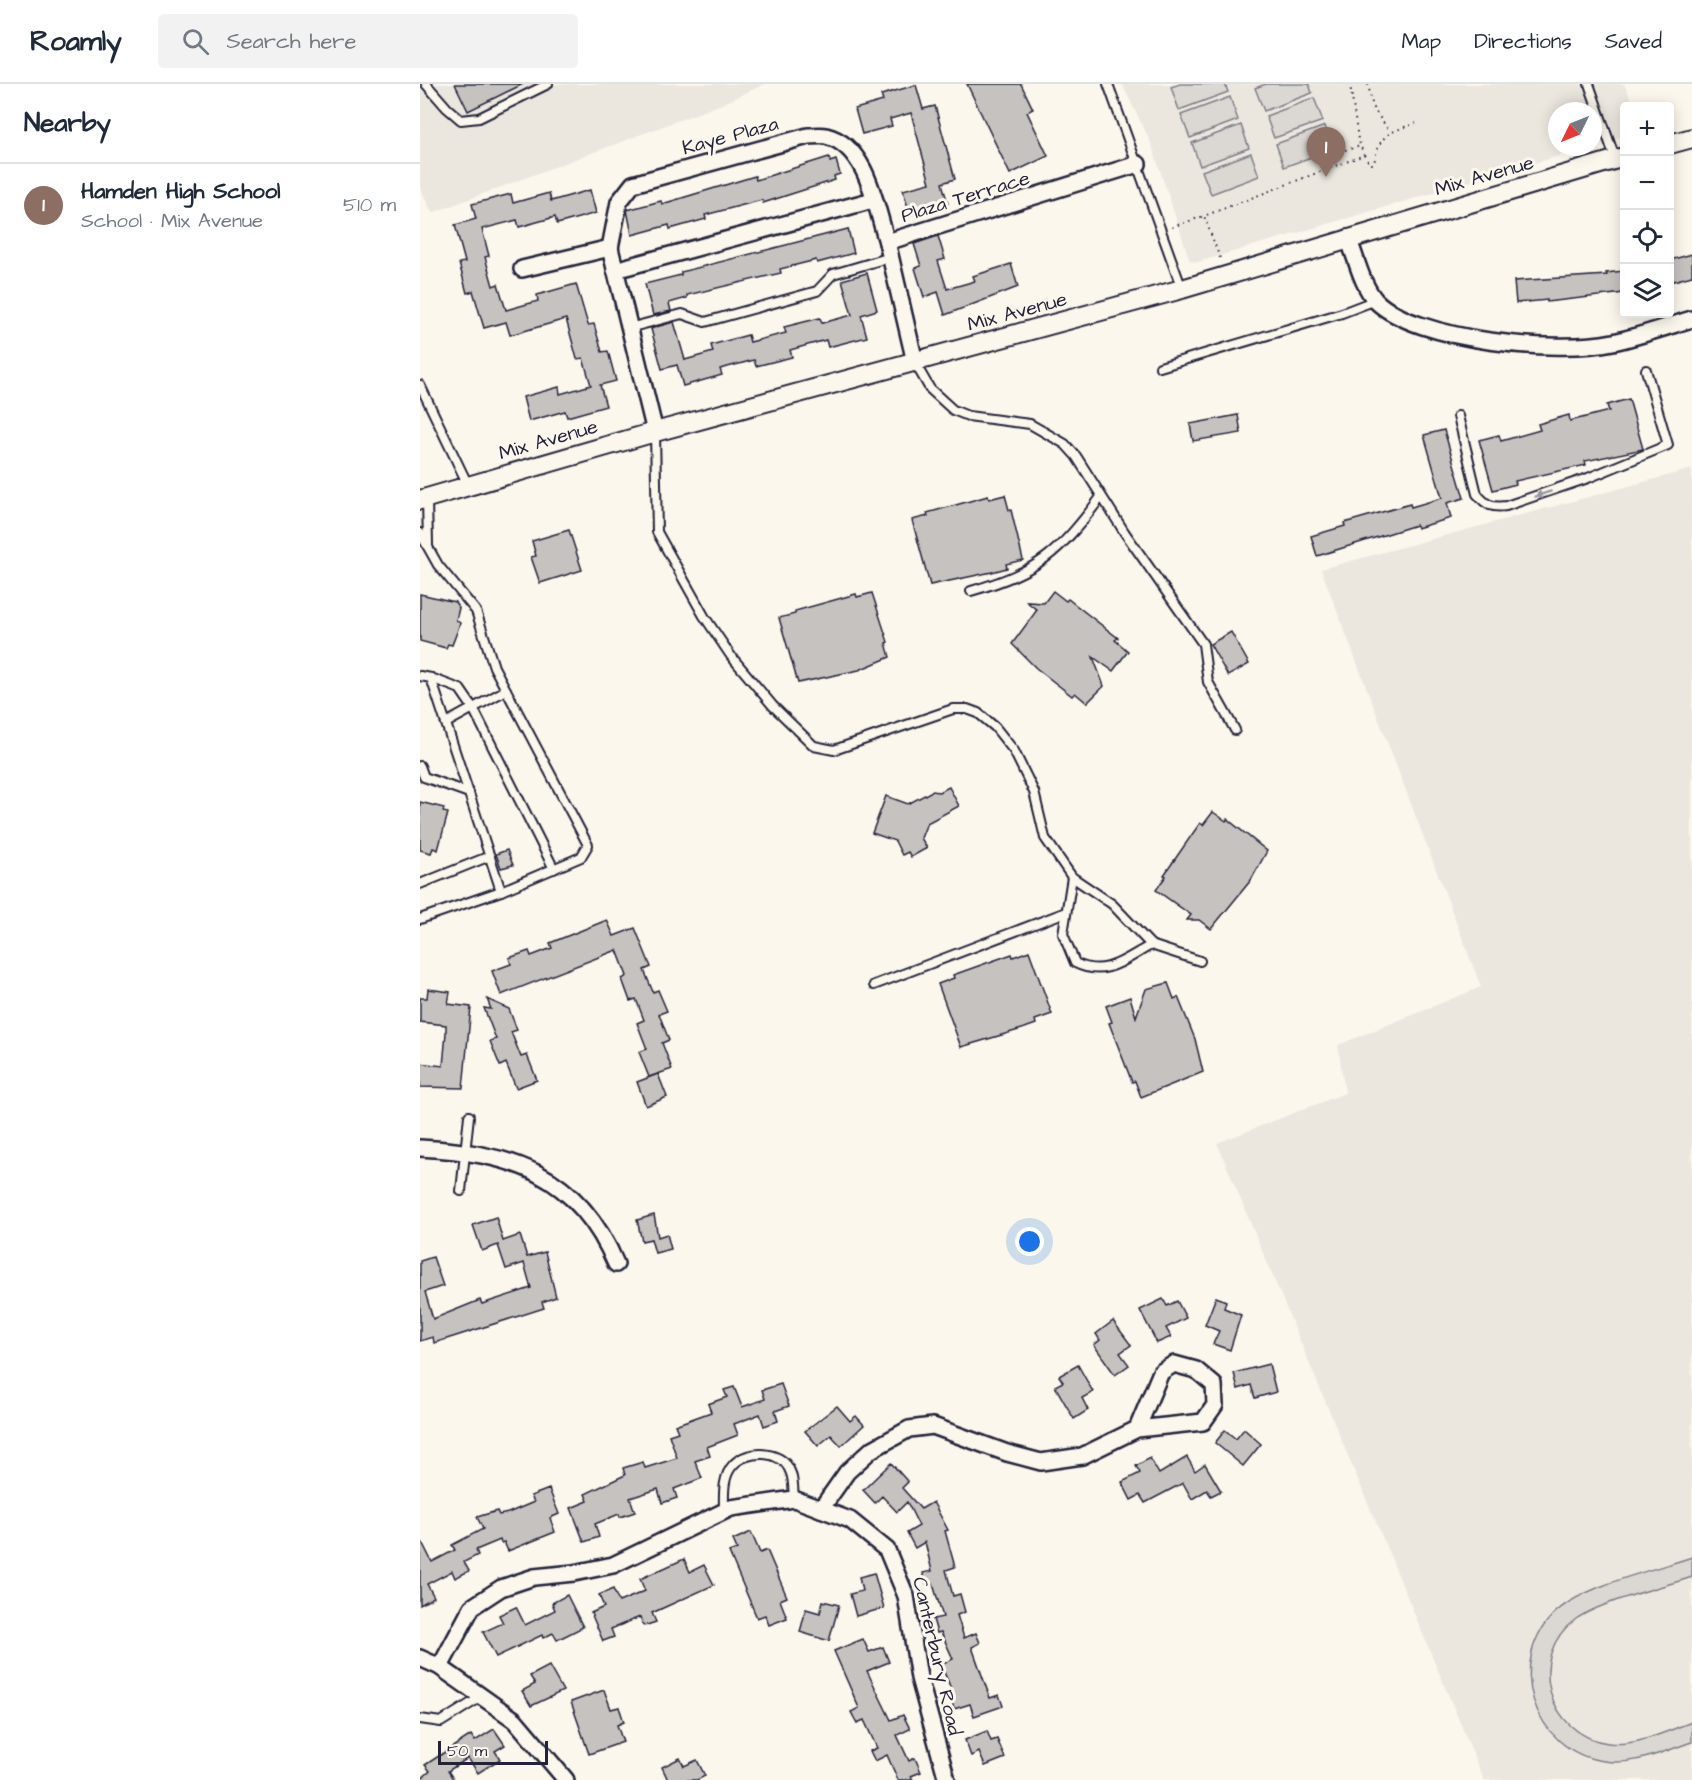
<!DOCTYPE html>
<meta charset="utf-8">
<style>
body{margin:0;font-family:"Architects Daughter",sans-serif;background:#f2f2f3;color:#1f2937}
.controls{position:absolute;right:18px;top:18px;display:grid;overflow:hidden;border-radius:6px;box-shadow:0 3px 15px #0003}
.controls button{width:54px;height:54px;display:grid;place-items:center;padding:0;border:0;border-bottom:2px solid #e0e1e3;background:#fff;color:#1f2937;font:30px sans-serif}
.compass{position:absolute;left:1128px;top:18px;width:54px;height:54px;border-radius:50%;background:#fff;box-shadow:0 3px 15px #0003;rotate:227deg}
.scale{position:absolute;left:18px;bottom:15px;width:110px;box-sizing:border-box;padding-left:6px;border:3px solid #22223b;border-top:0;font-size:16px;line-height:21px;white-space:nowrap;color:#22223b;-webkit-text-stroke:4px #fbf7ec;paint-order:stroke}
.you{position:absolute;left:610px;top:1158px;width:21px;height:21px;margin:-15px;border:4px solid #fff;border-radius:50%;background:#1a73e8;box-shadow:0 0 0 9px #1a73e833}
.badge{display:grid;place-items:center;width:39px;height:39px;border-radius:50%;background:#d93025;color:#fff;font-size:20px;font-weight:700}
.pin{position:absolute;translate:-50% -50px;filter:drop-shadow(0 2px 3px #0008)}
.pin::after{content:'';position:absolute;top:32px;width:21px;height:18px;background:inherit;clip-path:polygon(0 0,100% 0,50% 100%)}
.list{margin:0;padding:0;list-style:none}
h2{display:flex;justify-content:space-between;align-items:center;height:78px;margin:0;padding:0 24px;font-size:26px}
h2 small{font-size:20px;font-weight:400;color:#747a83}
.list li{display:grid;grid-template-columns:39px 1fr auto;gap:18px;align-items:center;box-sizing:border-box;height:84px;padding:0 24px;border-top:2px solid #e0e1e3}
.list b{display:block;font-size:22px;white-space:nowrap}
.list p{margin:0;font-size:20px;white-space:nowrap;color:#747a83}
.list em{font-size:20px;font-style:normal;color:#747a83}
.icon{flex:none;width:33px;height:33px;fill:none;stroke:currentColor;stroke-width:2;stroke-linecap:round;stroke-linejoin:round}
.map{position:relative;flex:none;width:1272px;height:1696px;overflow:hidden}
header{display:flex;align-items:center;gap:36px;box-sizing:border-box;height:84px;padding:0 30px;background:#fff;border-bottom:2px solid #e0e1e3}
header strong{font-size:28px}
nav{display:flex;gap:33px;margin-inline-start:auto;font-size:21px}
.search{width:420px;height:54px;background:#f2f2f3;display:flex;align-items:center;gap:15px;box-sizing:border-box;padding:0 21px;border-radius:6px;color:#747a83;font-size:22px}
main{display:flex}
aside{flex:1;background:#fff}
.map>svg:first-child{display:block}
.built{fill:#ebe7df}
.green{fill:#dbd8d3;stroke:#7e7d87;stroke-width:1.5}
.building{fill:#c6c2c0;stroke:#22223b;stroke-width:1.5}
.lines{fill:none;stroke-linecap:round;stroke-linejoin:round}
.service-casing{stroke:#22223b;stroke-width:12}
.minor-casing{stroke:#22223b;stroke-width:20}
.tertiary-casing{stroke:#22223b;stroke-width:22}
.path{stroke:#22223b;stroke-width:2;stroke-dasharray:1.5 4.5;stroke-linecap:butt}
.service{stroke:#fbf7ec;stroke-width:8}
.minor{stroke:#fbf7ec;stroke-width:15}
.tertiary{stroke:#fbf7ec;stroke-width:18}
.oneway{fill:#99979c}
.labels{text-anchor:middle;stroke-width:6;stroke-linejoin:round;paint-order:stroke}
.street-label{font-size:20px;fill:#22223b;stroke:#fbf7ec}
</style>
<header>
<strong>Roamly</strong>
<div class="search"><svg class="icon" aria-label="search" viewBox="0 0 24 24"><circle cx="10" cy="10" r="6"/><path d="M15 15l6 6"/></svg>Search here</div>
<nav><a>Map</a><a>Directions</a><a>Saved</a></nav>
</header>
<main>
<aside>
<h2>Nearby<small></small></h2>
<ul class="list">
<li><span class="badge" style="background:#8d6e63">1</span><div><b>Hamden High School</b><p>School · Mix Avenue</p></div><em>510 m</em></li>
</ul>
</aside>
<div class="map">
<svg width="1272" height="1696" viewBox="0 0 1272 1696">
<rect width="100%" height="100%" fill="#fbf7ec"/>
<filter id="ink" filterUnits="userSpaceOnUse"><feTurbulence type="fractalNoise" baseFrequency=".0167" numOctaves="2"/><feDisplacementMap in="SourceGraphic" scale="12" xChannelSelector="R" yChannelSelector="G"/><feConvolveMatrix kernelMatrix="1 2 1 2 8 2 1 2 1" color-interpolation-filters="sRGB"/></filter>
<g filter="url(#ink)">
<g class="built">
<path d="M0,0H345L302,20L12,129L0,103Z"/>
<path d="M702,0H1204L1214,22H1204V52L1173,62V27H1137V63H1169L778,178L770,177L731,59Z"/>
<path d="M1272,385V1696H1064L797,1059L925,1009L918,961L1061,903L901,485Z"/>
</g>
<g class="green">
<path d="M760,0H805L808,8L759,26L751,3Z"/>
<path d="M846,0H889L892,9L844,27L835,4Z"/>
<path d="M810,13L818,36L770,54L761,31Z"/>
<path d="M894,14L903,37L854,54L846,32Z"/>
<path d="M821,41L829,64L780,82L772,59Z"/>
<path d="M905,42L913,65L864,83L856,60Z"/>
<path d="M831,69L839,92L791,110L782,87Z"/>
<path d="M1272,1473V1493C1242,1503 1180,1518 1156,1535C1105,1572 1128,1651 1188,1659C1216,1663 1246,1647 1272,1638V1658C1244,1667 1214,1682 1184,1677C1113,1668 1083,1575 1137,1527C1166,1501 1234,1486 1272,1473Z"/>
</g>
<g class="building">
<path d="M35,0H103L48,27Z"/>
<path d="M547,0H601L613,25L607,28L628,72L590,90Z"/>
<path d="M496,1L503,25L515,22L535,95L522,99L528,120L490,131L483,106L510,99L491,29L470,35L472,42L442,50L435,25L463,17L461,11Z"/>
<path d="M409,73L410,78L416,76L420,90L414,92L415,96L343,119L342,116L285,131L286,135L250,145L249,141L212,151L207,126L241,117L242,120L335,92L336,96Z"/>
<path d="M170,106L176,129L137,140L135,133L99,143L97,136L62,145L69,172L65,173L73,202L78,200L86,226L118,217L117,211L156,200L168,241L174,240L182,268L188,267L196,297L180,301L186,322L147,333L145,327L109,337L103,313L139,303L140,310L171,301L163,274L157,275L146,235L90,251L86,238L64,244L53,207L47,209L39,179L45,178L35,141L56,135L52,120L91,110L93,119L129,109L131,117Z"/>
<path d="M428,145L434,169L397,179L396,176L360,185L361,189L267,211V214L249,219L251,227L233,231L225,200L261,191V188Z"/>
<path d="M518,152L525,175L518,177L527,205L555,197L553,192L591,180L598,203L525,231L518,208L504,213L495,184L501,182L494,160Z"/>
<path d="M1272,170V192L1250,198V176Z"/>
<path d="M1204,187V209L1127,218V216L1096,219L1094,197L1187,191L1186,189Z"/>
<path d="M447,189L457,226L441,231L447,253L408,263L406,256L370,266L372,273L336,282L334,276L300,285L302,291L263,302L257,281L242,285L231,245L236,243L254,238L265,276L293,268L291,261L328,251L330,258L366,249L364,243L400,234L402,239L432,231L422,196Z"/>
<path d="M1209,315L1223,365L1165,377L1166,381L1095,397L1096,400L1073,406L1059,356L1079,351L1081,357L1120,346L1118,340L1149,331L1150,337L1189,327L1187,321Z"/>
<path d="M818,331L821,349L773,357L770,340Z"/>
<path d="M1024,346L1044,414L1027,419L1031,434L997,444L996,441L897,472L891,452L925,442L924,439L990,420L991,423L1022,414L1004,351Z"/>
<path d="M585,411L589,426H591L603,476L586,480L587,484L572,488L510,501L492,436L508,432L507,429L568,412L569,415Z"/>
<path d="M149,446L162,486L120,499L111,473L116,472L112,457Z"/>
<path d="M633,507L646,517L648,515L698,554L695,556L708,567L693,587L673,573L684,602L667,619L655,609L652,612L616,584L592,560L617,526L607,518L624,519Z"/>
<path d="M452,509L468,558L466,559L470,573L439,586L378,599L359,534L375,530V527L436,510L437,513Z"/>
<path d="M0,510L35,518L39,524L36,536L40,539L37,548L32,561L28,560L26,564L0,557Z"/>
<path d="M811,548L829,580L808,592L790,560Z"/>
<path d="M529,703L539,722L507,739L501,754L507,764L491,773L488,768L482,771L475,757L452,749L466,712L488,720L512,707L519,708Z"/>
<path d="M0,718L24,724L23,728L28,729L18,766L13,764L11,769L0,766Z"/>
<path d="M793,728L806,737L807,735L847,767L831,796L791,845L779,836H767L771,831L736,806L746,792L744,791L780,739L783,741Z"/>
<path d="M87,766L93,781L81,784L76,770Z"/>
<path d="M187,836L194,852L215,844L231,883L224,886L233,908L238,906L247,927L239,930L249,956L242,959L252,985L229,993L219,968L227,965L217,939L224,936L216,915L210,917L202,895L207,892L197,866L81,911L72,887L91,880L89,874L109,867L111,872L132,864L130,859Z"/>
<path d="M609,867L632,930L615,936L616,940L602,945L541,963L518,900L534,894L533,891L592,870L593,873Z"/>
<path d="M748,899L754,915L758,913L775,955L783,988L721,1013L715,997L712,998L689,939L692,938L686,922L710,913L716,933L726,905Z"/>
<path d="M8,905L30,908L28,920L51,923L43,1004L0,1003V979L23,982L26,949V941L0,938V914H7Z"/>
<path d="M67,915L89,925L97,946L91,948L101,973L107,971L117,996L96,1004L86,979L80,982L70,957L76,955L64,924L71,925Z"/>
<path d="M238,990L247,1013L226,1022L217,998Z"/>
<path d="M234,1131L238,1153L247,1150L251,1165L235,1169L231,1155L222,1157L217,1136Z"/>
<path d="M76,1133L83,1157L100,1151L107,1173L125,1168L136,1213L122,1218L124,1224L14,1259L13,1253L0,1257V1177L13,1173L23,1202L5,1208L13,1235L60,1216L62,1220L111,1204L104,1179L86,1185L78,1161L62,1167L53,1141Z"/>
<path d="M796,1213L806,1217L804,1224L821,1231L810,1266L793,1260L799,1247L785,1241Z"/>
<path d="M743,1215L747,1222L757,1217L766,1234L746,1244L751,1253L737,1259L720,1226Z"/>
<path d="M693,1237L711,1261L700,1269L709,1281L695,1291L674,1261L680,1256L676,1250Z"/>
<path d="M849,1280L856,1308L835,1314L831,1301L818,1305L814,1289Z"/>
<path d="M658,1281L673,1308L662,1314L668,1326L654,1335L635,1302L643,1298L639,1292Z"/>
<path d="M361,1300L369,1322L355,1327L358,1337L344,1342L340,1330L314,1340L318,1351L287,1363L290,1372L275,1377L282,1394L254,1405L257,1414L242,1419L238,1405L210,1414L215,1428L200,1433L199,1430L175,1440L179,1453L164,1458L151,1424L168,1417L165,1410L205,1391L203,1384L223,1378L225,1384L257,1374L249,1351L258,1348L255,1341L291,1328L288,1320L307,1313L304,1306L314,1303L322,1323L345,1315L342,1306Z"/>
<path d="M417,1322L430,1337L436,1332L444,1341L421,1362L411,1351L398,1362L385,1347Z"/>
<path d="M824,1345L841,1360L823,1382L795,1359L805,1346L816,1355Z"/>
<path d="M767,1373L775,1387L785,1380L801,1407L791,1412L787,1406L772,1415L763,1399L725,1419L720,1411L711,1416L702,1398L720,1389L716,1382L730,1374L739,1390Z"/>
<path d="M471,1379L488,1398L482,1404L501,1425L513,1418L528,1446L525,1447L535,1483L526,1486L533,1512L540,1510L545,1528L537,1531L544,1554L556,1549L560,1559L552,1563L570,1614L579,1611L583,1622L554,1632L550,1620L534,1625L529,1609L532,1607L521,1581L533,1575L521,1548L517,1549L513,1535L523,1533L513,1500L507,1502L503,1489L512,1487L505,1458L495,1464L487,1449L499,1442L487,1418L477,1428L462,1412L455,1419L443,1406Z"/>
<path d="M129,1405L139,1430L130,1434L135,1448L88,1467L84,1458L81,1459L80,1456L56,1466L58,1471L44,1478L49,1487L35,1494L32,1487L7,1500L14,1513L0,1521V1454L12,1478L35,1466L32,1461L63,1445L57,1433L77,1427L79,1431L88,1429L114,1418L111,1412Z"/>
<path d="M331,1448L340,1469L347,1466L367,1513L360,1516L367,1534L349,1541L345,1531L337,1534L309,1468L317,1465L313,1456Z"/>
<path d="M264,1475L270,1488L284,1481L294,1501L232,1529L236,1538L224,1542L220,1533L191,1545L194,1553L183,1557L171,1529L184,1523L179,1511L193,1505L199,1518L225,1507L220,1495Z"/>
<path d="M454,1489L464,1524L436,1532L430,1510L442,1507L439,1493Z"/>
<path d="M147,1511L163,1543L137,1556L133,1549L123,1554L122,1551L76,1573L63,1548L83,1539L79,1531L96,1523L105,1541L135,1526L132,1519Z"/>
<path d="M403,1517L419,1521L409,1557L380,1548L386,1525L400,1529Z"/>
<path d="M443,1555L449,1568L463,1563L469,1578L447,1587L471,1636L483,1631L490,1645L477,1651L489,1677L495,1674L501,1688L491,1692L493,1696H478L467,1671L455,1677L450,1667L457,1664L444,1636L437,1639L431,1628L439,1624L414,1567Z"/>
<path d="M129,1582L143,1607L111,1622L102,1607L115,1600L110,1592Z"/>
<path d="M184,1606L191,1625L199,1623L204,1638L197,1641L203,1658L169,1670L151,1618Z"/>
<path d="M74,1645L85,1661L75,1667L80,1675L58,1689L48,1674L28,1687L34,1696H0L10,1687L5,1681L51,1651L55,1657Z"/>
<path d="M567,1647L571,1657L577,1655L585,1674L565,1682L559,1668L551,1672L545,1656Z"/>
<path d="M260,1674L264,1682L277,1676L285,1692L277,1696H248L242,1683Z"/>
</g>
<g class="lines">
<g class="service-casing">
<g id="service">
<path d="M6,0L27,24L41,36L59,34L128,0"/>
<path d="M688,0L762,205"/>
<path d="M1169,0L1195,74"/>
<path d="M209,244L262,230L285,238L397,207L413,190L471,173"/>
<path d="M495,279L510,305L533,326L548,332L610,340L645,360L656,372L705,449L783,560L788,598L815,646"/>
<path d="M740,283L922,229L956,216"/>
<path d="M0,301L48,401"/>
<path d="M1038,332L1057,410C1066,421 1072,424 1086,422L1168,394L1248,361L1226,286"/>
<path d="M235,349L237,448L284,532L311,572L353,622L394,662L414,666L533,625H547L558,629L575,643L594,667L614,708L625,754L652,793L692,820L731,861L780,877"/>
<path d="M7,415L8,460"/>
<path d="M0,449L18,481L56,527L74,583L168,761L161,773L81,807L0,835"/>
<path d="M551,507C619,487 638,470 681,413"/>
<path d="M0,592L11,594L81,807"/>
<path d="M11,594L40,605L53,624L134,785"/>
<path d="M26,639L86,606"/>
<path d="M0,682L4,693L49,709"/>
<path d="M652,793L643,850L655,879C685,894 704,876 731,861"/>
<path d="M0,800L70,772"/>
<path d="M454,901L646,828"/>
<path d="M41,1107L49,1032"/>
<path d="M304,1427C304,1412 302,1393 313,1381C327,1365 362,1366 370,1387C374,1395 373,1406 374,1415"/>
<path d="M0,1635L21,1638L61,1613"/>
</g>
</g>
<g class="minor-casing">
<g id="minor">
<path d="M928,154C936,173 942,202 956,217C997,257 1138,270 1193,258C1220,252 1246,243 1272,235"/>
<path d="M190,164L199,118L213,100L388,52C393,52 401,51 406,52C448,62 456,125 467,158"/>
<path d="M102,185L190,164L235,348"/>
<path d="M195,186L453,116"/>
<path d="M495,278L467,158L718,80"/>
<path d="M0,1064C91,1069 158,1089 196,1180"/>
<path d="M401,1425L427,1388L451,1366L489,1345L513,1342L587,1369L621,1378L662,1372L717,1345L783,1338L795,1321L794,1301L776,1286L754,1280L741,1288L717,1345"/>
<path d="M0,1574L20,1583L95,1636L146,1696"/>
<path d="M20,1583L52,1523L81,1504L114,1493L154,1489L193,1481L311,1424L374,1415L430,1436L467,1466L486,1512L499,1594L527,1696"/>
</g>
</g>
<g class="tertiary-casing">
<g id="tertiary">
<path d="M1250,60L1272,54"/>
<path d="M0,416L235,348L762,205L1204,73"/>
</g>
</g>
<g class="path">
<path d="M948,0L953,24L970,48"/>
<path d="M925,66L941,62"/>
<path d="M944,71L950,80H954C959,49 969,49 996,39"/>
<path d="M752,143L784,132"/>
<path d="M800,174L784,132L944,71L938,55L930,0"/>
</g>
<use href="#service" class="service"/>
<use href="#minor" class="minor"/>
<use href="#tertiary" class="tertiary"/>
</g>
<defs><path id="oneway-solid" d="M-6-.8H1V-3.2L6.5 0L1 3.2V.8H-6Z" transform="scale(1.5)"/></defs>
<use class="oneway" href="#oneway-solid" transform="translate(1123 410) rotate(161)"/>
</g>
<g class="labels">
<g class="street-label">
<text transform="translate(310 51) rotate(-15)" y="7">Kaye Plaza</text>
<text transform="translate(1064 91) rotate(-16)" y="7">Mix Avenue</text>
<text transform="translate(545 112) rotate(-17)" y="7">Plaza Terrace</text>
<text transform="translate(597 227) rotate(-15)" y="7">Mix Avenue</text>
<text transform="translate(128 355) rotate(-16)" y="7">Mix Avenue</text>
<text transform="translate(518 1572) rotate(77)" y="7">Canterbury Road</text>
</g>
</g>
</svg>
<div class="controls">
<button>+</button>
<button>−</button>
<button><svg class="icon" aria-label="locate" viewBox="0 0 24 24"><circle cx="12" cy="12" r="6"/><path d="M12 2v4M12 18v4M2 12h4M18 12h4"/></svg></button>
<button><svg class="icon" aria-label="layers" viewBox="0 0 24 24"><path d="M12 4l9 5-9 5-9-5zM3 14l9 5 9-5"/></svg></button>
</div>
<svg class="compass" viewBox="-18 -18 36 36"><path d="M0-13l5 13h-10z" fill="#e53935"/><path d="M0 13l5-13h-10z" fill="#747a83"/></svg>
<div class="scale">50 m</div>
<div class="you"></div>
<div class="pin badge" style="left:906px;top:93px;background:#8d6e63">1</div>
</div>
</main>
